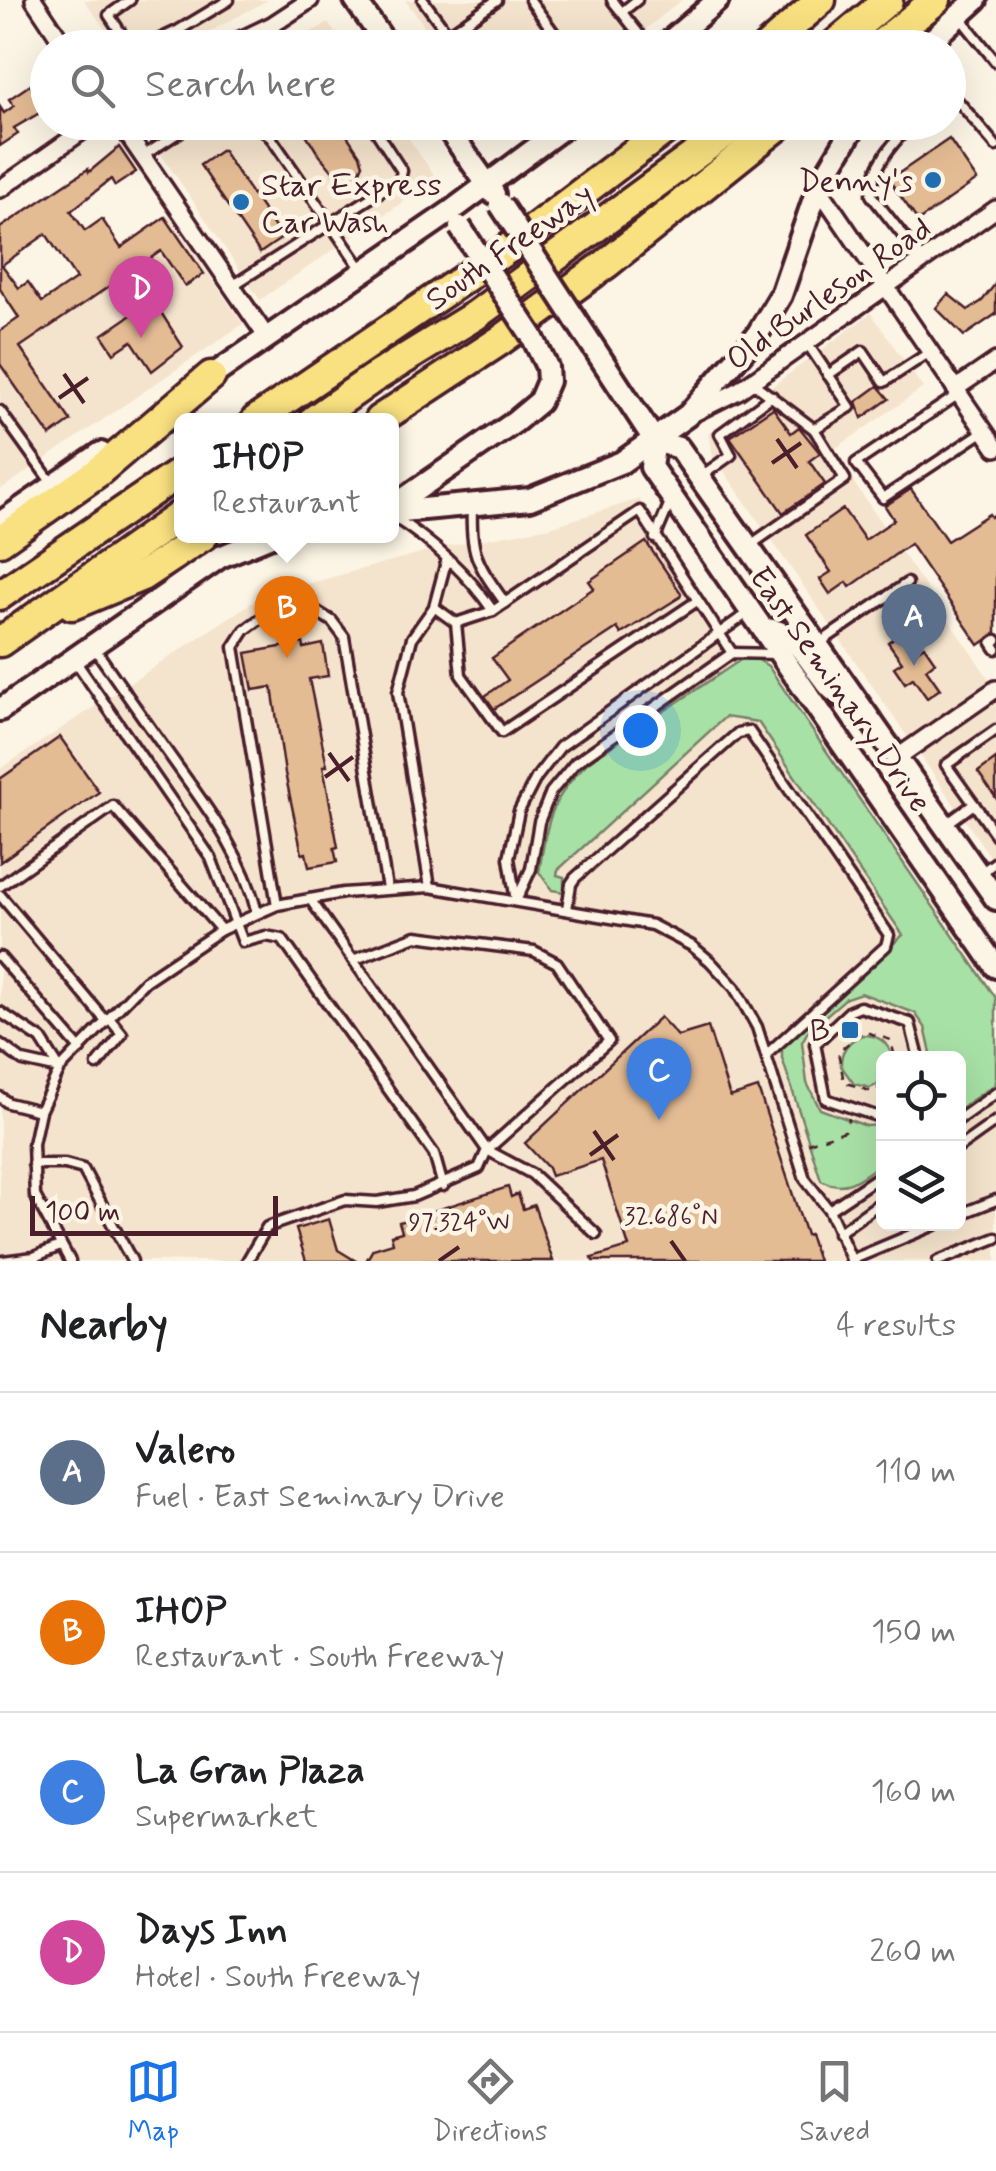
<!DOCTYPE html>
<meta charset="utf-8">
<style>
body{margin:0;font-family:Mynerve,sans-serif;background:#f6f6f6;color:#202124}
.controls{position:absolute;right:30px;bottom:30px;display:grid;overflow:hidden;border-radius:15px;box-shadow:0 10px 40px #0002}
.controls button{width:90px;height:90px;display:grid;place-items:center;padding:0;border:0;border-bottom:2px solid #e0e0e0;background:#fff;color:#202124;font:50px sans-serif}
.scale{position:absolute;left:30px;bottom:25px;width:248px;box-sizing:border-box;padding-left:10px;border:5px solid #4a1f2b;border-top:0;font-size:28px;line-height:35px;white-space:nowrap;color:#4a1f2b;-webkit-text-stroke:8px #fcf5e5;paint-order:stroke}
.you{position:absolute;left:640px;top:730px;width:35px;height:35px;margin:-25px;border:8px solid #fff;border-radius:50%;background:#1a73e8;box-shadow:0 0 0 15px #1a73e833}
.badge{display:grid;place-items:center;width:65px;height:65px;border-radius:50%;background:#1a73e8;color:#fff;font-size:32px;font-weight:700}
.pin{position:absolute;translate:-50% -82px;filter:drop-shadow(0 2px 5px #0008)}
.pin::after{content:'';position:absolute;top:52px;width:35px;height:30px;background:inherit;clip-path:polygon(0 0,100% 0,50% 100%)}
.popup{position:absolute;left:174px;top:413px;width:225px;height:130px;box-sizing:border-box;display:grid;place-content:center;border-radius:15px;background:#fff;filter:drop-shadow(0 2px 8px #0005);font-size:32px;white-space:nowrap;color:#757577}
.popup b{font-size:38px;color:#202124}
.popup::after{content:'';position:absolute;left:50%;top:100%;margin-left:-20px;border:20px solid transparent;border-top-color:#fff}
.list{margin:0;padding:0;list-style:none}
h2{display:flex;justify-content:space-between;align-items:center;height:130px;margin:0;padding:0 40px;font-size:42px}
h2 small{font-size:32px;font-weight:400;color:#757577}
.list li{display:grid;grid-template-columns:65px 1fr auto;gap:30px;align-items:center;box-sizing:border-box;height:160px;padding:0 40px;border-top:2px solid #e0e0e0}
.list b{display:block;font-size:38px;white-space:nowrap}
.list p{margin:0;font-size:32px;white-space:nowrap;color:#757577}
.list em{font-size:32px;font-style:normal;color:#757577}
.icon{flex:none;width:55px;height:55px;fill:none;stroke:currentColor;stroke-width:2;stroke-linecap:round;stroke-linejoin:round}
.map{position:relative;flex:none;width:996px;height:1261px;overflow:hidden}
.search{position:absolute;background:#fff;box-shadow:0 10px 40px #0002;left:30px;right:30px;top:30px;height:110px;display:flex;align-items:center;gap:25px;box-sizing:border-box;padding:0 35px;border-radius:55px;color:#757577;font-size:38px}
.sheet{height:770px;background:#fff}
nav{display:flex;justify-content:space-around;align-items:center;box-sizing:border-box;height:140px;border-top:2px solid #e0e0e0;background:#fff;font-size:28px;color:#757577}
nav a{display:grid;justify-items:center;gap:5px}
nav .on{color:#1a73e8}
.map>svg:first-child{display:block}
.built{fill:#f5e4cd;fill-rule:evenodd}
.green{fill:#a8e1a6;stroke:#798068;stroke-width:2.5}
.building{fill:#e4bc94;stroke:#4a1f2b;stroke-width:2.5;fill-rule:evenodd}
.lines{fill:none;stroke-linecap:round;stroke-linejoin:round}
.lane-casing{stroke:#4a1f2b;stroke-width:15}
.street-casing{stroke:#4a1f2b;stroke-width:22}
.secondary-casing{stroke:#4a1f2b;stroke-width:28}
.highway-casing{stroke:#4a1f2b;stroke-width:35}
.path{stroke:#4a1f2b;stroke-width:2.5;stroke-dasharray:8 8;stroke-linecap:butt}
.lane{stroke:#fcf5e5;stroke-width:8}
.street{stroke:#fcf5e5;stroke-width:15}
.secondary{stroke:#fcf5e5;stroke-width:20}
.highway{stroke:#f9e181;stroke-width:28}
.secondary-bridge-casing{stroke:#4a1f2b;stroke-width:28;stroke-linecap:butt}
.secondary-bridge{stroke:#fcf5e5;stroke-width:20}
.ticks{fill:none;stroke:#4a1f2b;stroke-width:4}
.poi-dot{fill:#1f6fb2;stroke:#fcf5e5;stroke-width:4}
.labels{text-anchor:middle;stroke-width:9;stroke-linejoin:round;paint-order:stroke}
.poi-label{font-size:32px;fill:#4a1f2b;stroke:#fcf5e5;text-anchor:end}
.street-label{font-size:32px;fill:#4a1f2b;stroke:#fcf5e5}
.ticks-label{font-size:25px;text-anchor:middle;fill:#4a1f2b;stroke:#fcf5e5;stroke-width:9;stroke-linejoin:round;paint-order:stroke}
</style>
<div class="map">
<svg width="996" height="1261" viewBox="0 0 996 1261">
<rect width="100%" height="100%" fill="#fcf5e5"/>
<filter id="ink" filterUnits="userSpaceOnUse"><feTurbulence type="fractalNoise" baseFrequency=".01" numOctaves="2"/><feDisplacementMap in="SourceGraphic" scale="20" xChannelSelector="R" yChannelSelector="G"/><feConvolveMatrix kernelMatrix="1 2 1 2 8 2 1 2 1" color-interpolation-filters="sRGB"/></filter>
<g filter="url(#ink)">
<g class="built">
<path d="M84,0H268L180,48L118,47Z"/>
<path d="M405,0H682L622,48L440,47Z"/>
<path d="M328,23L345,47L281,48Z"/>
<path d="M155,122L398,123L437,179L260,300L144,129Z"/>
<path d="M168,215L243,324L0,490V330Z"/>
<path d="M871,313L923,388L832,451L996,689V865L712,454L708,434Z"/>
<path d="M639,499L996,1047V1261H0V769L260,597L442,547L550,527ZM884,1058H958V1224H884Z"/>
</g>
<g class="green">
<path d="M742,659H757L768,666L996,998V1084L959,1109L958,1058H932L925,1027L915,1013L861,993L846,998L808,1031L802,1042L807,1083L820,1109L866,1126L883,1125V1162C862,1176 847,1194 821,1180L782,1058V1048L789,1038L903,935L758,722L725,717L558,870L557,875L564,877V892L552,890L539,872C547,823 550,798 588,762Z"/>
<path d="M862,1035C879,1035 888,1042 893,1058H884L883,1082L870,1088L854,1084L841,1066C840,1050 848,1041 862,1035Z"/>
</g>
<g class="building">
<path d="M48,80V108L14,128L18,134L0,146V107L4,113L14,106L9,99L30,85L33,90Z"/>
<path d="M324,122H338L360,155L363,164L357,177L339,179L317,152L306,134Z"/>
<path d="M949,139L977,180L918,221L889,180Z"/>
<path d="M119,147L136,172L115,186L111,179L71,211L85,231L102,219L121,248L165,217L204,274L185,286L161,251L20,347L71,421L50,436L0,364V331L19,318L0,289V228L88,169L89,172ZM46,234L76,279L42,302L28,282L19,288L2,265Z"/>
<path d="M222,150L282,238L260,253L200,165Z"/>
<path d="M996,283V314L964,336L936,308L948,294L968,310L982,301Z"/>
<path d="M153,300L183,347L152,371L132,341L114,353L102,335Z"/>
<path d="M878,386L889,399L862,418L856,402Z"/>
<path d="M773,408L791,433L799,427L820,453L809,461L825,484L783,513L730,437Z"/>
<path d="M911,489L947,541L989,514L991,517L996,514V633L979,645L910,544L850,587L847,582L830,594L820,579L831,572L806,535L843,509L865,540L894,520L885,506Z"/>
<path d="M646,542L681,593L680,597L621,634L617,628L494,709L485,696L508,680L492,658L594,588L589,581Z"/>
<path d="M901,633L914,653L924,646L935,662L926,669L940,689L927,698L913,678L905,683L894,667L902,662L888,642Z"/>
<path d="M303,643L304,648L323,644L328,676L309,679L327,766H323L338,847L334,848L337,862L309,867L306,853L302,854L285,773L272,687L253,690L246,653Z"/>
<path d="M60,737L99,792L0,862V779Z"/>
<path d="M996,759V798L978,772Z"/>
<path d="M660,1017L678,1036L708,1027L730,1097L758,1088L806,1235L809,1234L818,1261H593L592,1258L629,1247L601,1160L551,1176L548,1168L525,1143Z"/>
<path d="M508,1187L511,1197L518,1194L523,1209L534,1205L553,1261H366L373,1249L393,1243L391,1235L402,1232L399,1222Z"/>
<path d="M329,1219L338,1250L356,1261H306L296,1229Z"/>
</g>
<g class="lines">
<g class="lane-casing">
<g id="lane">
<path d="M130,0L109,15L131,48"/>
<path d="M423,0L448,34"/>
<path d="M530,0L565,48"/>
<path d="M612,0L650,48"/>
<path d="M622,12L637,0"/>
<path d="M959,16L996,62"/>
<path d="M267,27L278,48"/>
<path d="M141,48L179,30L229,0"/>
<path d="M429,48L497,0"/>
<path d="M948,89L996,146"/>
<path d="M256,122L272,139L363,271"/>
<path d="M913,122C893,143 872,165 871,195L923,261"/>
<path d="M462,141L486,122"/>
<path d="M143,156L195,122"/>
<path d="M232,286L400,179L402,171L370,122"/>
<path d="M828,375L863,351L884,382L930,352"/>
<path d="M753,383L814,429L850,407L807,343"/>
<path d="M959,394L856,463L883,498L984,431"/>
<path d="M0,411L51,482"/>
<path d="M700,477L731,455L720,434L772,396"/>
<path d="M472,507C470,556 478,564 505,603"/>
<path d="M392,516C433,542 466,571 493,611"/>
<path d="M655,538L671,500"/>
<path d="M749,546L845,479L814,429"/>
<path d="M434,607L456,623L461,675L502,732L697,601"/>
<path d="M456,623L493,611L640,511L732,653"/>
<path d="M996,640L992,643L996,649"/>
<path d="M818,644L907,583"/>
<path d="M93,646C118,682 143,718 168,753C204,804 242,851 257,913"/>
<path d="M76,662L211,858L243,942L266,936L282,939L434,1154L443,1186"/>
<path d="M974,804L996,835"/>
<path d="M945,825L974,804L946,765L996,730"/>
<path d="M979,874L996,862"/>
<path d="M0,886L113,806L221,930"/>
<path d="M430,887L398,692L412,638L434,607L447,558"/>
<path d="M0,895L106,1021"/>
<path d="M516,901L509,858L519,811L536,778L560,747L749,612"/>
<path d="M516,901L531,869L539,822L551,792L575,763L732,653L778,654"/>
<path d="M277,905L234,647L245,630L264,616L314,610L332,621L344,637L387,888"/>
<path d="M567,909L571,884L575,878L738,733L749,731L889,935L886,946L767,1054"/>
<path d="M0,957L80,1049"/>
<path d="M353,960L416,936L534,951L557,963L609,1041L487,1150L532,1174L596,1234"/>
<path d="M0,1012L41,1039L60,1069"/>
<path d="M0,1044L23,1061L59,1069"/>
<path d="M97,1065L122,1034L109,1018"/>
<path d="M0,1097L8,1103L40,1111"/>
<path d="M884,1114L876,1116L826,1099L815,1044L850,1011L860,1007L910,1023L919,1058"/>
<path d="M958,1120L996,1093"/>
<path d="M958,1148L996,1121"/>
<path d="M33,1164H65L83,1169L132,1261"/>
<path d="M829,1210L884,1173"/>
<path d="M958,1215L996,1200"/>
<path d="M838,1233L884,1200"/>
<path d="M851,1260L937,1224"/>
<path d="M3,1261L34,1257L60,1246"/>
<path d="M70,1261L35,1196L33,1144L40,1111L60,1069L145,981L221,930L277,905L343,893L430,887L652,925L692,946L710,961L735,988L757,1027L805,1179L829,1210L852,1261"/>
<path d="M247,1261L267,1227L345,1200L377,1202L414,1196L479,1168L487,1150L310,899"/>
<path d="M938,1261L996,1238"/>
</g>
</g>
<g class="street-casing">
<g id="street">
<path d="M34,0L66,48"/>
<path d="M224,48L272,25L310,0"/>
<path d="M119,122L266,336"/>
<path d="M818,187L996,448"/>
<path d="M0,189L95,122"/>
<path d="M955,389L996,361"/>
<path d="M692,414L738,391L996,209"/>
<path d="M898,757L996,689"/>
</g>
</g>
<g class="secondary-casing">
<g id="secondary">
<path d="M355,0L389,48"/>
<path d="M662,48L718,0"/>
<path d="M923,48L976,0"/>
<path d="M443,122L494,194"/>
<path d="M575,319L655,441L679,448L996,899"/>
<path d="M203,382L450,212L571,122"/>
<path d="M655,441L651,467L996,967"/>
<path d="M392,507L515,422L539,402L548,381L547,367L532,336"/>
<path d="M392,512L530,499L622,462L688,415L757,335L781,295L818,187L857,122"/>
<path d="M0,523L101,453"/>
<path d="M763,629C798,629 810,666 832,689C839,696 850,701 859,706"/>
<path d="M0,710L220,557L271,536"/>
</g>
</g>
<g class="highway-casing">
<g id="highway">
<path d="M766,48L821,0"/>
<path d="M831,48L888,0"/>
<path d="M876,48L936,0"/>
<path d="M256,420L509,248L675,122"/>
<path d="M314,420L372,379L476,315L740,122"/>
<path d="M379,420L501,340L606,264L783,122"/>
<path d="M0,541L97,473L211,376"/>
<path d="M0,595L182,471"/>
<path d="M72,605L142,576L203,536"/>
<path d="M0,642L182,514"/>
</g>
</g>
<g class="path">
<path d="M884,1085L872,1092L844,1082L838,1052L863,1031L891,1040L895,1058"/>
<path d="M808,1143L845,1131L849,1118"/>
</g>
<use href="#lane" class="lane"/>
<use href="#street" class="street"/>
<use href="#secondary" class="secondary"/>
<use href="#highway" class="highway"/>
<g class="secondary-bridge-casing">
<g id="secondary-bridge">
<path d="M500,204L575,319"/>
<path d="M460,227L532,336"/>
</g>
</g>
<use href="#secondary-bridge" class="secondary-bridge"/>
</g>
</g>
<path class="ticks" d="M64,374L84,403M59,398L88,378M777,439L797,468M772,463L801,443M329,753L349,781M325,777L353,757M594,1131L614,1160M590,1155L618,1135M671,1241L685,1261M439,1261L459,1247"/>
<g class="poi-dot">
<circle cx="933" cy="180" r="10"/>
<circle cx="241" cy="202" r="10"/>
<rect x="840" y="1020" width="20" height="20" rx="5"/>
</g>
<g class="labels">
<g class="poi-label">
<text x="913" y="191">Denny's</text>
<text x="261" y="195" text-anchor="start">Star Express<tspan x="261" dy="37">Car Wash</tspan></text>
<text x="830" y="1041">B</text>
</g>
<g class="street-label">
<text transform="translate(509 246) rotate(-35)" y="11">South Freeway</text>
<text transform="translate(828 293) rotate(-35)" y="11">Old Burleson Road</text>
<text transform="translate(841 689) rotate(55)" y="11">East Seminary Drive</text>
</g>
</g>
<g class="ticks-label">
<text x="671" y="1224">32.686°N</text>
<text x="459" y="1230">97.324°W</text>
</g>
</svg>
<div class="controls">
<button><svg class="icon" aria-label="locate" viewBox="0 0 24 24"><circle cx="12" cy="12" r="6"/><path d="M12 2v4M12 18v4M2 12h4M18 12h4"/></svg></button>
<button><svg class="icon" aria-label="layers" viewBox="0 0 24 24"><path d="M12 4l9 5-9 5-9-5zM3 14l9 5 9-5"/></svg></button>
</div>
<div class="scale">100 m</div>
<div class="you"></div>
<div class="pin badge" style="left:914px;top:666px;background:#5c6f8a">A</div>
<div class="pin badge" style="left:287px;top:658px;background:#e8710a">B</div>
<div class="popup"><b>IHOP</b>Restaurant</div>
<div class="pin badge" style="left:659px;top:1120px;background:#3f7fe0">C</div>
<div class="pin badge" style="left:141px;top:338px;background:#d1479c">D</div>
<div class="search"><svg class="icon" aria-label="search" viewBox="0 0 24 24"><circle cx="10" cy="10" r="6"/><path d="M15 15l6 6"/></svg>Search here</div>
</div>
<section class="sheet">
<h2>Nearby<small>4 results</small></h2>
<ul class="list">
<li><span class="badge" style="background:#5c6f8a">A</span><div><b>Valero</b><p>Fuel · East Seminary Drive</p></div><em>110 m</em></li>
<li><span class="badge" style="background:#e8710a">B</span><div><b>IHOP</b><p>Restaurant · South Freeway</p></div><em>150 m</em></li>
<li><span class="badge" style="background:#3f7fe0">C</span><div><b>La Gran Plaza</b><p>Supermarket</p></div><em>160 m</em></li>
<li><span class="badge" style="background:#d1479c">D</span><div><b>Days Inn</b><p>Hotel · South Freeway</p></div><em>260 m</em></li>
</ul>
</section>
<nav>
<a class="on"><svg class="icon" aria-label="map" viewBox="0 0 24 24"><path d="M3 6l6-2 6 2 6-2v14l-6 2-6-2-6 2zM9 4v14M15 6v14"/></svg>Map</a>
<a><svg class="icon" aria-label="directions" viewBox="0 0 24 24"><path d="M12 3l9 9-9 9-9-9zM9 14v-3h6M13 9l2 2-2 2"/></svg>Directions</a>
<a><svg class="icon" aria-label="saved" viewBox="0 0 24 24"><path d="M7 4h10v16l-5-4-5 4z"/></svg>Saved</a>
</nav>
